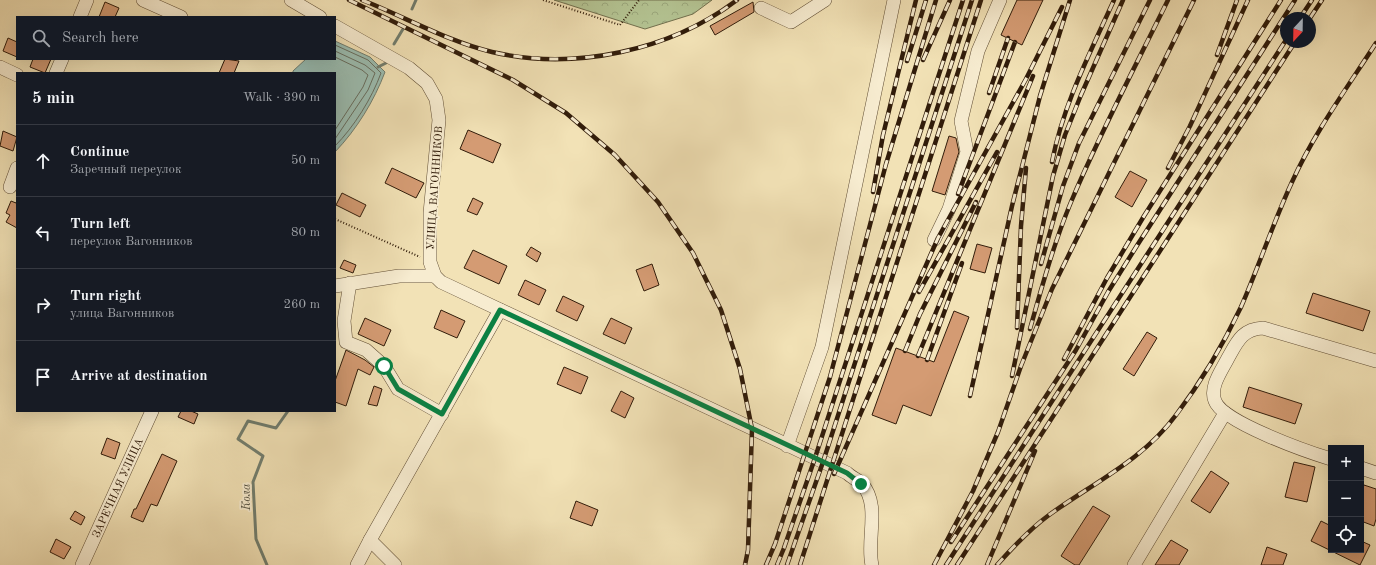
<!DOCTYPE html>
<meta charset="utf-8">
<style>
body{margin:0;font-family:"Old Standard TT",serif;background:#20242c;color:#f1f3f6}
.controls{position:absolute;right:12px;bottom:12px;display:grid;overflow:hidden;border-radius:0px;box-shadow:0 4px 16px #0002}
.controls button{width:36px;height:36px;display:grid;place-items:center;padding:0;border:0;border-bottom:1px solid #363941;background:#171b24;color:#f1f3f6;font:20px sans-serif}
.compass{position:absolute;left:1280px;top:12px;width:36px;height:36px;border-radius:50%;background:#171b24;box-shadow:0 4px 16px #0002;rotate:202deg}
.stop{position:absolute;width:12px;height:12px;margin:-9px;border:3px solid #0b8043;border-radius:50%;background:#fff}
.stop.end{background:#0b8043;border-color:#fff;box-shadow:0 1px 4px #0008}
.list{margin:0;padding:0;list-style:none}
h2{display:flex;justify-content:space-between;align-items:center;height:52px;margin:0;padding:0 16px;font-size:17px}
h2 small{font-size:13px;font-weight:400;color:#9ea1a6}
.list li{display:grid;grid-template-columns:26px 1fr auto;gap:12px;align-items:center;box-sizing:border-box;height:72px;padding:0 16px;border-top:1px solid #363941}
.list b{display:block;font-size:15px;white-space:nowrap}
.list p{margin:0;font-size:13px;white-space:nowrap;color:#9ea1a6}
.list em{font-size:13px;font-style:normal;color:#9ea1a6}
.icon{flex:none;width:22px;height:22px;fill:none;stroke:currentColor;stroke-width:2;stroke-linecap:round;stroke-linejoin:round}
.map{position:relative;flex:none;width:1376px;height:565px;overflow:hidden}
.search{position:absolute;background:#171b24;box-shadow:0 4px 16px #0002;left:16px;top:16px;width:320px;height:44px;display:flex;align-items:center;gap:10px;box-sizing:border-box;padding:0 14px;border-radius:0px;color:#9ea1a6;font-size:15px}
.panel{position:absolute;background:#171b24;box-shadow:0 4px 16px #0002;left:16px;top:72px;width:320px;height:340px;border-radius:0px}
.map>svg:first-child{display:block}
.forest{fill:url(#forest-crowns);stroke:#72704e}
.water{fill:#9bbdb1;stroke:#717d6e}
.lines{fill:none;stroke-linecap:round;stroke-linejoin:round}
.shore{stroke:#666c5e;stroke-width:1}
.stream{stroke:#717d6e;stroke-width:3}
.building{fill:#d49b73;stroke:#311c0a}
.minor-casing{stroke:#614e35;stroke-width:14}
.path{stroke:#311c0a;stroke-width:2;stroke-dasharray:1 2;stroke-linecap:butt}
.minor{stroke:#f7ecd0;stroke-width:13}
.rail-casing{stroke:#311c0a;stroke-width:4.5}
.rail{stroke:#f7ecd0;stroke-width:3;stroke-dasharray:9;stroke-linecap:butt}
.route{stroke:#0b8043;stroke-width:5}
.labels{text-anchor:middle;stroke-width:3.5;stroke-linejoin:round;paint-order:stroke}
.street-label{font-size:11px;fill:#311c0a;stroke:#f7ecd0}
.water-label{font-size:12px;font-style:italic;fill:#565444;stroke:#f7ecd0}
</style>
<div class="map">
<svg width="1376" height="565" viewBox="0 0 1376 565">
<defs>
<pattern id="forest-crowns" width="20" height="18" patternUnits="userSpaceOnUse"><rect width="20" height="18" fill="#b4c493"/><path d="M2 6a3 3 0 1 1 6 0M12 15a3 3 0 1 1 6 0" fill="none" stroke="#9ba87d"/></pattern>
</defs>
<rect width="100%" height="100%" fill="#f2e2b6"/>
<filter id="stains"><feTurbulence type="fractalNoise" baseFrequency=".005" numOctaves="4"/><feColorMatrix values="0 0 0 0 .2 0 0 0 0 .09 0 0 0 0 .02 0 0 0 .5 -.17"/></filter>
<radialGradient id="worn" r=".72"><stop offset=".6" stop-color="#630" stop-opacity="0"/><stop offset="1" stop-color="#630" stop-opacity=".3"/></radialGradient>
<path class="forest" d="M554,0H712L693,14L645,29Z"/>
<path class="water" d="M335,41L370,57L385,72C374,101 357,129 335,152V73H293V71L306,59H335Z"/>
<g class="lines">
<g class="shore">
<path d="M335,45L368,60L381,73C372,98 354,127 335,146"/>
<path d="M335,51L365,65L375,73L368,90L335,139"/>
<path d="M335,57L362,70L368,75L363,87L335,130"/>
</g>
<g class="stream">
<path d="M412,9L416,0"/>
<path d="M394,44L403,29"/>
<path d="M378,67L386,63"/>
<path d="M267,565L256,539L253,482L263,456L238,439L248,421L276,428L288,411"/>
</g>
</g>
<g class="building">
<path d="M1017,0H1043L1022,45L1001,35Z"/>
<path d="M105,2L119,8L115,17H99Z"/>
<path d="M753,2L754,12L715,35L710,26Z"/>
<path d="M8,38L17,42V57L3,51Z"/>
<path d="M33,59H51L45,73L30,67Z"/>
<path d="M225,59L239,61L234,73H219Z"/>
<path d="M468,130L501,144L493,163L460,149Z"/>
<path d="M3,131L17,137L13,151L0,146Z"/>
<path d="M949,136L956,138L959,152L945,195L932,191Z"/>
<path d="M392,168L424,183L416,198L385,183Z"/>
<path d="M1130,171L1147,180L1132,207L1115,197Z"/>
<path d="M342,193L366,205L360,217L336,205Z"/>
<path d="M473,198L483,203L477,215L467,211Z"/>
<path d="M17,200V228L6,222L10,215L6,213L11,201L16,203Z"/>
<path d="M977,244L992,248L985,273L970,269Z"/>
<path d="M531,247L541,253L537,262L526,255Z"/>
<path d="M473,250L507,266L499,284L464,268Z"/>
<path d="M344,260L356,265L353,273L340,268Z"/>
<path d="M652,264L659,285L644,291L636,270Z"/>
<path d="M525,280L546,290L539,305L518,295Z"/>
<path d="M1313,293L1370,311L1363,331L1306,313Z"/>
<path d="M563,296L584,306L577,321L556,311Z"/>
<path d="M441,310L465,321L457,338L434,328Z"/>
<path d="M954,311L969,317L931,416L903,405L896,424L872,415L896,348L934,362Z"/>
<path d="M365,318L391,330L384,346L358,334Z"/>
<path d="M611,318L632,328L625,344L603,334Z"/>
<path d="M1147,332L1157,338L1134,376L1123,369Z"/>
<path d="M346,350L365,360L374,367L370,375L358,369L346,406L335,402V381Z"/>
<path d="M564,367L588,377L581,394L557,384Z"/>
<path d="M374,386L382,389L377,406L368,404Z"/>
<path d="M1249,387L1302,404L1295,424L1243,407Z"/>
<path d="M621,391L634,398L625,418L611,411Z"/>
<path d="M181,411H191L198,414L194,424L178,417Z"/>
<path d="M107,438L120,443L115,459L101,454Z"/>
<path d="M162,454L177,461L157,506L151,504L143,522L131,517L134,509H136Z"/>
<path d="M1294,462L1315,467L1307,502L1285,497Z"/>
<path d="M1211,471L1229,483L1210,513L1191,501Z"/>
<path d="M1364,485L1376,489V519L1374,526L1361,521V494Z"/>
<path d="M576,501L598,510L592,526L570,518Z"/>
<path d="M1093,506L1110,516L1079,565H1075L1061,556Z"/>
<path d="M75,511L85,517L81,525L70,519Z"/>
<path d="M1321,521L1331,526V550H1361V541L1370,545L1360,565L1311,541Z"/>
<path d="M56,539L71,547L64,559L50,552Z"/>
<path d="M1171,540L1188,550L1179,565H1155Z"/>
<path d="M1267,547L1287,554L1283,565H1261Z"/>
</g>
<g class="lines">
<g class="minor-casing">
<g id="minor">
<path d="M143,0L181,17"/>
<path d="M291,0L320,17"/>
<path d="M761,8L791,22L825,0"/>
<path d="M80,17L87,0"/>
<path d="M335,26L409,68L427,83L436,99L439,120L430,213V262L435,276L441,282L847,473C851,477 858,480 862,484C881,505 866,540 872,565"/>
<path d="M0,67L17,75"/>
<path d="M56,73L62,59"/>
<path d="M10,187L17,168"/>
<path d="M934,240L949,209L967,152L961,121L978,51L1000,0"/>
<path d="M350,283L344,321L346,342L366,350L384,366L398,389L442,414"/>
<path d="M335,286L399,276H435"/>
<path d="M787,446L822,347L894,0"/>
<path d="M1331,459C1308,452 1222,422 1215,401C1209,387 1222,370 1228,358C1237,342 1242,329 1263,328L1376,361"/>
<path d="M1361,468L1376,473"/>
<path d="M370,540L395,565"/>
<path id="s1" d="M82,565L152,411"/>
<path d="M357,565L370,540L500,310"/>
<path d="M1134,565L1225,413"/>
</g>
</g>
<g class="path">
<path d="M543,0L620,25L639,0"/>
<path d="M335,219L420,257"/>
</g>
<use href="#minor" class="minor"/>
<g class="rail-casing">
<g id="rail">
<path d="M349,0L513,80L566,113L615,155L658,202L693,253L721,310L740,369L752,429L748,550L745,565"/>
<path d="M362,0C405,17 447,41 492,52C574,71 670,51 737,0"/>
<path d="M1300,18L1312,0"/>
<path d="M1310,18L1322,0"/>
<path d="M1217,55L1237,0"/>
<path d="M923,60L950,0"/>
<path d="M907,61L926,0"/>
<path d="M989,93L1008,38"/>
<path d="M1052,162C1063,105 1090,53 1114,0"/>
<path d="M1168,168L1190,126L1248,0"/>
<path d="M873,192L883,135L916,0"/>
<path d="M958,194L1015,42"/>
<path d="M1041,264L1063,186L1079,143L1150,0"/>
<path d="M919,292L997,152"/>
<path d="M1017,328L1021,226L1026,168"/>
<path d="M1030,329C1042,286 1054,243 1071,202C1100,133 1135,67 1168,0"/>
<path d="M905,351L920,314L976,202"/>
<path d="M918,356L1033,76"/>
<path d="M1064,359L1107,278L1144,216L1281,0"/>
<path d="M927,360L962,263"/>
<path d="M1012,376L1053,176L1065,135L1081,95L1123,0"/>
<path d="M970,396L1012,206L1040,96L1070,0"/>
<path d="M834,474L938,238L1026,79L1062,7"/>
<path d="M951,542L1076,350L1108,292L1138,244L1295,0"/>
<path d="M766,565L775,544L830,377L886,164L936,0"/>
<path d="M777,565L784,548L815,458L963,0"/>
<path d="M787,565L823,462L972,0"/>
<path d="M800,565L981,0"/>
<path d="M934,565L973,491L998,432L1021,366L1052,289L1194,0"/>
<path d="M946,565L1286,40"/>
<path d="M957,565L1295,42"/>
<path d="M987,565L1035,451"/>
<path d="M997,565C1013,547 1030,529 1049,515C1093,483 1143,460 1176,415C1201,382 1223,345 1241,307C1259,266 1273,223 1292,182C1314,133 1347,88 1376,43"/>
</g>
</g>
<use href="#rail" class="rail"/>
</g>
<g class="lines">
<path class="route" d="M384,366L398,389L442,414L500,310L847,473L861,484"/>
</g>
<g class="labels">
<g class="street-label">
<text transform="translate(434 188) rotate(-86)" y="4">УЛИЦА ВАГОННИКОВ</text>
<text dy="4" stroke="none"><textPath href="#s1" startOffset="85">ЗАРЕЧНАЯ УЛИЦА</textPath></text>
</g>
<g class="water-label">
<text transform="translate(246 497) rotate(-90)" y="4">Кола</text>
</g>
</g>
<rect width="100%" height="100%" filter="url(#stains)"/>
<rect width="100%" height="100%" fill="url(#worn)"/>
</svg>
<div class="controls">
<button>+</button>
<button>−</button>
<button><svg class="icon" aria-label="locate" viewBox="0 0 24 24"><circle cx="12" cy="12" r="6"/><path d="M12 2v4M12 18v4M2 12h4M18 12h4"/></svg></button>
</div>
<svg class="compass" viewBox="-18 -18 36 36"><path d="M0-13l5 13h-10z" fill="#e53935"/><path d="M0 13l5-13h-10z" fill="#9ea1a6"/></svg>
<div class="stop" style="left:384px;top:366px"></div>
<div class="stop end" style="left:861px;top:484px"></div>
<div class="search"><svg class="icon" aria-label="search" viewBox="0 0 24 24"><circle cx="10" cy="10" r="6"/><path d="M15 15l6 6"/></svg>Search here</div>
<section class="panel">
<h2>5 min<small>Walk · 390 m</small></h2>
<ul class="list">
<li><svg class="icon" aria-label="ahead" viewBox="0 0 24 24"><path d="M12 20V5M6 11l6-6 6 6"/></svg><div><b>Continue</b><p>Заречный переулок</p></div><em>50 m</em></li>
<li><svg class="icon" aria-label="left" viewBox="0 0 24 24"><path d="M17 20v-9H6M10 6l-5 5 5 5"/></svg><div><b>Turn left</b><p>переулок Вагонников</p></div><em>80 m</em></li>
<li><svg class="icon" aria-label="right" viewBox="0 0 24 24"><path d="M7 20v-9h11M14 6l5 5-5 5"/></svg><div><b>Turn right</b><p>улица Вагонников</p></div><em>260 m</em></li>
<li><svg class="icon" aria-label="arrive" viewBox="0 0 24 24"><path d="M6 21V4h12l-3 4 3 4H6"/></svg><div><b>Arrive at destination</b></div></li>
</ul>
</section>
</div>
